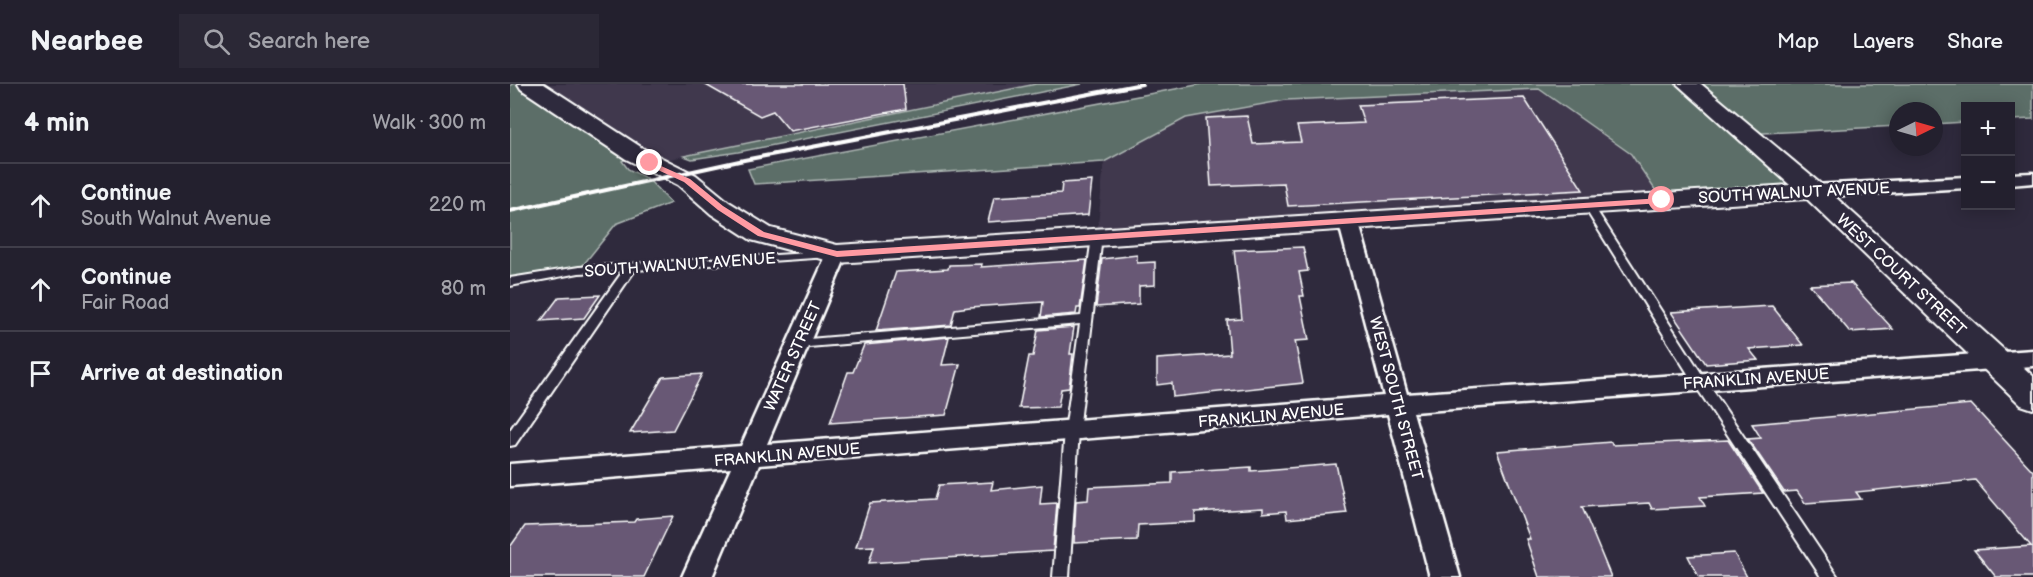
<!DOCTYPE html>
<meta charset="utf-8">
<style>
body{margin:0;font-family:"Balsamiq Sans",sans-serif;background:#2b2836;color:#f1f3f6}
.controls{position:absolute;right:18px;top:18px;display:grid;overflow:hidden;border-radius:0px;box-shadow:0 3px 15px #0003}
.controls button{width:54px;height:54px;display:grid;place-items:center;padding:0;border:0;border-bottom:2px solid #403e4a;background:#23202e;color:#f1f3f6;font:30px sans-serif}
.compass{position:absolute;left:1379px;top:18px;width:54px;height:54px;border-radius:50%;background:#23202e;box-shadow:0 3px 15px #0003;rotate:85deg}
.stop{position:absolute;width:18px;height:18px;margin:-14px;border:4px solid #ff9aa2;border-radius:50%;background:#fff}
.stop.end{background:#ff9aa2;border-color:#fff;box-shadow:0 2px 6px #0008}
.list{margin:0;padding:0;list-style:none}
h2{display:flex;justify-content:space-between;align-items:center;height:78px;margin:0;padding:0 24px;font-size:26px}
h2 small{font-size:20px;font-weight:400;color:#a3a3aa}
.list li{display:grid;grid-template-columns:39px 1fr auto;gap:18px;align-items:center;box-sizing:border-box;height:84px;padding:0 24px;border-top:2px solid #403e4a}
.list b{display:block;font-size:22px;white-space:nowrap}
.list p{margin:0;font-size:20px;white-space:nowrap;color:#a3a3aa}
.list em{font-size:20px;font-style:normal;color:#a3a3aa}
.icon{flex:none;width:33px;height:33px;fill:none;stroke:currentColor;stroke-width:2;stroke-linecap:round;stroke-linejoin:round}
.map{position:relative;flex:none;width:1523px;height:493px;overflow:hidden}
header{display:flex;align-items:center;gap:36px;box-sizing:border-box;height:84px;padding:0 30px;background:#23202e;border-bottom:2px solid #403e4a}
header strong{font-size:28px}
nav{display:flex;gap:33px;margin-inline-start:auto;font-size:21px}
.search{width:420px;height:54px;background:#2b2836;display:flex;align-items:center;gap:15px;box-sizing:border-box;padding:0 21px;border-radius:0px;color:#a3a3aa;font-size:22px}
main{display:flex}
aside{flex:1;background:#23202e}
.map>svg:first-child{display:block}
.built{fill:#40384e}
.green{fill:#5b6e67;stroke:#adb6b3;stroke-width:1.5}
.building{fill:#675975;stroke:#fff;stroke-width:1.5}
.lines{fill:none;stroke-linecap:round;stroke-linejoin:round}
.lane-casing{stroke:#fff;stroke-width:4}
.street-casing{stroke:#fff;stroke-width:5}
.secondary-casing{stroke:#fff;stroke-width:4}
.lane{fill:#2f2a3d;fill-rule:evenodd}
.street{fill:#2f2a3d;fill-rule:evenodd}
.secondary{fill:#2f2a3d;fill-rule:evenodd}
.rail{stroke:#fff;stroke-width:4}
.route{fill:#ff9aa2}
.labels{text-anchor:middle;stroke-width:5;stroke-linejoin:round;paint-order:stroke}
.street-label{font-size:16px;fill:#fff;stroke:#2f2a3d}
</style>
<header>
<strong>Nearbee</strong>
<div class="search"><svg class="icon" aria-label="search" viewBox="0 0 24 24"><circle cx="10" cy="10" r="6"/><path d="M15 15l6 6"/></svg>Search here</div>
<nav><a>Map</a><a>Layers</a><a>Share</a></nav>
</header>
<main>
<aside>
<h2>4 min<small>Walk · 300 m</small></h2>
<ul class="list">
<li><svg class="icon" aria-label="ahead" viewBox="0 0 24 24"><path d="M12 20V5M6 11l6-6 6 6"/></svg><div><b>Continue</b><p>South Walnut Avenue</p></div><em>220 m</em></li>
<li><svg class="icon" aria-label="ahead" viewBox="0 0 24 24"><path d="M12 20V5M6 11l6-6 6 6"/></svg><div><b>Continue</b><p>Fair Road</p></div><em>80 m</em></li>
<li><svg class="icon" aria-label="arrive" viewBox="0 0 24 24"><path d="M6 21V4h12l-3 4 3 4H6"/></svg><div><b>Arrive at destination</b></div></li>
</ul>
</aside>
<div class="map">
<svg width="1523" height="493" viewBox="0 0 1523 493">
<rect width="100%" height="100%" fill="#2f2a3d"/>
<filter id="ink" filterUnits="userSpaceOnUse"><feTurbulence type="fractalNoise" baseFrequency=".0167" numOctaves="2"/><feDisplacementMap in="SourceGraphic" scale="12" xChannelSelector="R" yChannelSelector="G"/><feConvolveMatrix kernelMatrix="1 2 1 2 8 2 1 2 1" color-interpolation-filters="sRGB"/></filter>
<g filter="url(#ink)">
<g class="built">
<path d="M19,0H526L140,79Z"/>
<path d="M1029,5L1121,70L1152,116L587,153L594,78L676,34L776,16Z"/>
</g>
<g class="green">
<path d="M2,0H19L125,70L112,77L118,85L138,95L161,119L106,140L69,186L0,198V2Z"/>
<path d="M526,0H572L228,68L182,75L174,72Z"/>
<path d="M692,0H1523V35L1501,36L1500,22H1456L1455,38L1424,40V27H1388V42L1236,50L1303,107L1152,116L1121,70L1029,5L776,16L676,34L594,78L244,100L238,85Z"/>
</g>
<g class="building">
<path d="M194,0H393L396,25L280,47L263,27L250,32Z"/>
<path d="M1014,14L1073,106L778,122L774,99L701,102L696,34L737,32L743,60L791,58L787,42L854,39L848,21Z"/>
<path d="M582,97L578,131L478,138L484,113L551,109L552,99Z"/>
<path d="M793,163L798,187L789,188L794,212H790L799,256L785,257L793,299L663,313L662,299L647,301V275L720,270L717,236L732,235L724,166Z"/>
<path d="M627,171V179L645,178V201L629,202V220L586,223L592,175Z"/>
<path d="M577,176L570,224H567L566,230L531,233L533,218L460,223L445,225L441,241L366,247L386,188L438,185L439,181L472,180L471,183Z"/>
<path d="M1341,199L1383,245L1340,248L1300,201Z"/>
<path d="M90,211L74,234L31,237L49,213Z"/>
<path d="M1262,222L1293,261L1239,265L1248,276L1196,280L1161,228Z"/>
<path d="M564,243L560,270H563L559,304L551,305L548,323L509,324L519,272H523L528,246Z"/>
<path d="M439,253L432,281L450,280L436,331L320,339L338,288H343L354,261Z"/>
<path d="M192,290L163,346L120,349L153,293Z"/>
<path d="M1461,320L1523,387V493H1486L1464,466L1521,462L1465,396L1346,408L1351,415L1295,419L1287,407L1274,408L1238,355L1251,354L1242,340Z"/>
<path d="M1218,356L1253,409L1190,413L1195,422L1142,425L1139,419L1072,423L1101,493H1029L1016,455H1020L987,367L1101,358L1102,361Z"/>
<path d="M826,380L837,429L777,435L776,427L753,429V424L685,428V438L628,441L627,456L564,459L566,417L578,416L579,403L662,399V388L741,383V387Z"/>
<path d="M483,398L481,406L532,401L530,420L547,419L543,467L359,479L364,462L346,463L360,419L425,415L429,401Z"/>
<path d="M163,432L134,493H0V463L15,442L124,438L126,435Z"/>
<path d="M1224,469L1237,493H1189L1178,472Z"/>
</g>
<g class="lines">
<g class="lane-casing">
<g id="lane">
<path d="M1078,118L1083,121L1195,295L1328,493H1311L1185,301L1073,121Z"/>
<path d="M587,150L592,153L569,347L559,493H543L555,347L570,240L287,264L281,260L287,256L571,232L582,153Z"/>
<path d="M315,168L320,171L319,173L125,186L5,361L0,362V346L113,187L69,189L0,202V194L69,183Z"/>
</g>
</g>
<g class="street-casing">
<g id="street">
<path d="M1523,89V99L1500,101V90Z"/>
<path d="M1456,93V104L1303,113L1296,111L1294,107L1296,103L1303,101Z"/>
<path d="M838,130L845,132L848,136L897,310L1523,266V282L903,328L950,493H920L878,330L249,381L202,493H172L221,384L0,402V380L231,362L317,170L320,166L327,164L334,166L337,170L257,360L874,312L828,136L831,132Z"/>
</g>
</g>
<g class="secondary-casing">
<path id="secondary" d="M8,0H34L134,65L186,91L219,118L261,144L327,161L1280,101L1167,0H1191L1312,101L1523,292V325L1511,321L1297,115L327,179L241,156L201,130L168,101L116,75L11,5Z"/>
</g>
<use href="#lane" class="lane"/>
<use href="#street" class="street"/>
<use href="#secondary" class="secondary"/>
<path class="rail" d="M0,127L234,76L632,0"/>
</g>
</g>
<path class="route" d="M140,77L180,95L213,122L254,148L327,167L1152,114L1156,116L1152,119L327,173L248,152L208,126L174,98L137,81L136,79Z"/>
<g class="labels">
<g class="street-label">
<text transform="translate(1284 108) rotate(-3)" y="6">SOUTH WALNUT AVENUE</text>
<text transform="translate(170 180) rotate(-4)" y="6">SOUTH WALNUT AVENUE</text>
<text transform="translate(1392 190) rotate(43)" y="6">WEST COURT STREET</text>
<text transform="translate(282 272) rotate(-66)" y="6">WATER STREET</text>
<text transform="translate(1246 294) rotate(-4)" y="6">FRANKLIN AVENUE</text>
<text transform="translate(887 314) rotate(75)" y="6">WEST SOUTH STREET</text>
<text transform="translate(761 331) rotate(-5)" y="6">FRANKLIN AVENUE</text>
<text transform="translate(277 370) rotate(-5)" y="6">FRANKLIN AVENUE</text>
</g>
</g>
</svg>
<div class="controls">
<button>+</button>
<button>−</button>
</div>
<svg class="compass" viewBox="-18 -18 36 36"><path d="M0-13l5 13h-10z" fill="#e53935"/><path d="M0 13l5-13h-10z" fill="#a3a3aa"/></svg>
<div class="stop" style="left:1152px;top:116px"></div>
<div class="stop end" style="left:140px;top:79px"></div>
</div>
</main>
